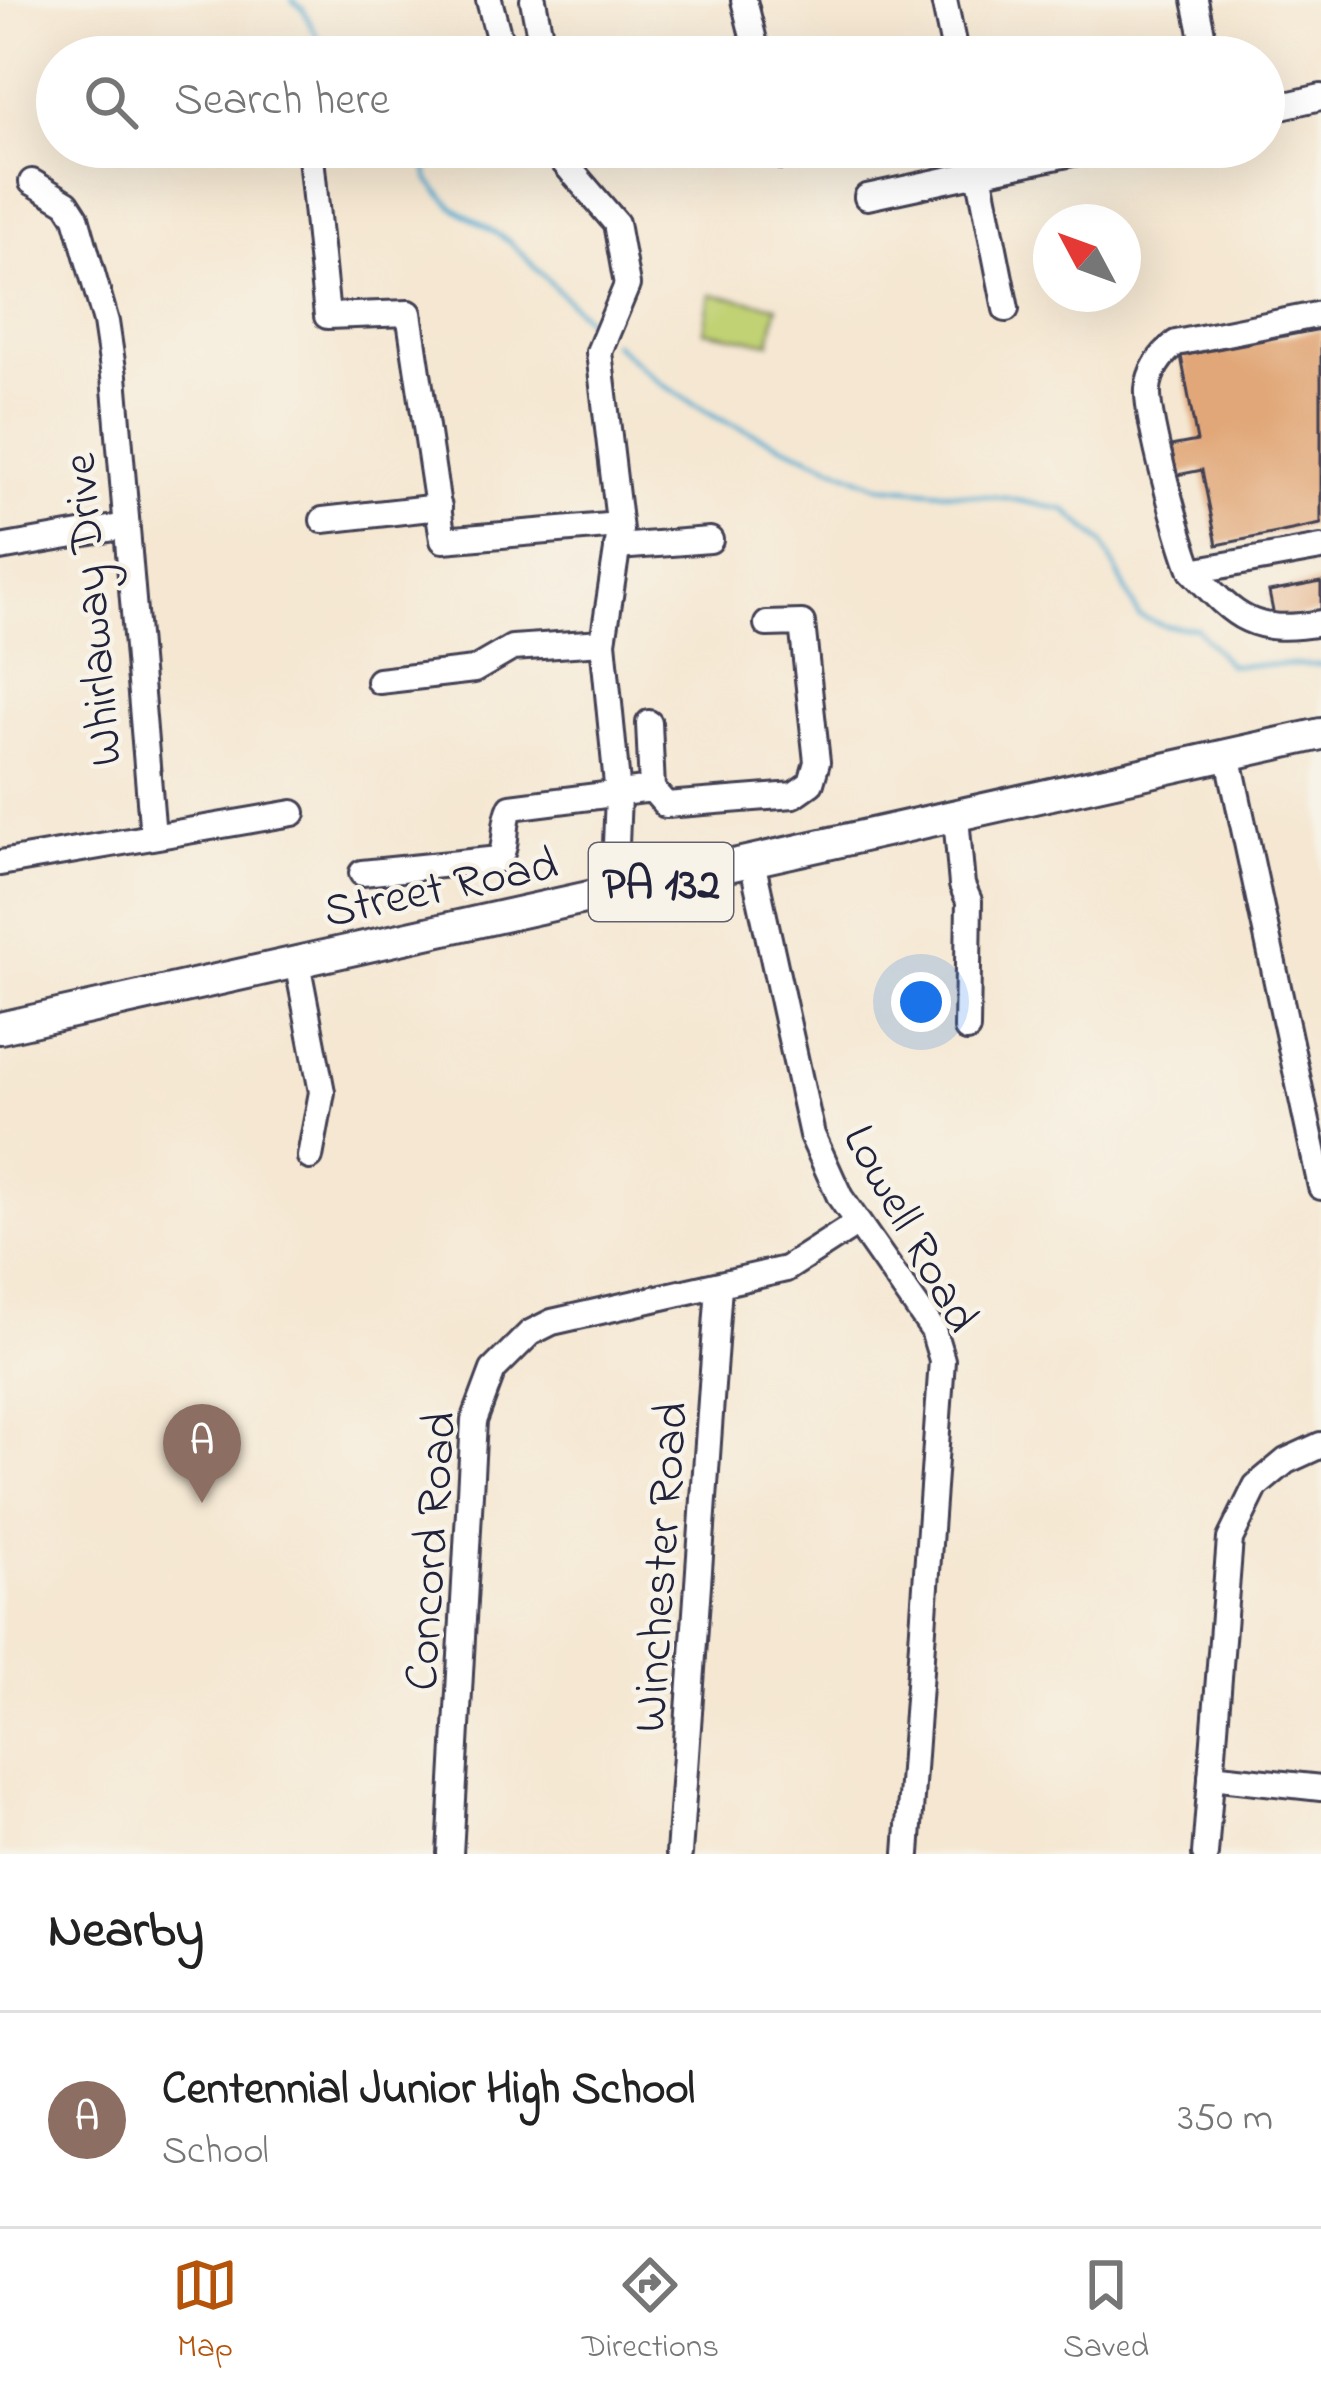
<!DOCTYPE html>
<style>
body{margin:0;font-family:"Indie Flower",sans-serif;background:#f6f6f6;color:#222}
.compass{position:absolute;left:1033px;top:204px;width:108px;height:108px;border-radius:50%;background:#fff;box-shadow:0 12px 48px #0002;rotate:311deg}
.you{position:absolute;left:921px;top:1002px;width:42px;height:42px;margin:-30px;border:9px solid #fff;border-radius:50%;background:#1a73e8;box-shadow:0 0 0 18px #1a73e833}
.badge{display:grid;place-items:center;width:78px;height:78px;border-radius:50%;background:#b45309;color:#fff;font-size:39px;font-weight:700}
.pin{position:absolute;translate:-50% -99px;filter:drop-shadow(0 3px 6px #0008)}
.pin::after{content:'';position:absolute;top:63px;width:42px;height:36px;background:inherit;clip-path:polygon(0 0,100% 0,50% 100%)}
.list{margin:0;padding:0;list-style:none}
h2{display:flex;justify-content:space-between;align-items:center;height:156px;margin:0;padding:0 48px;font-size:51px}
h2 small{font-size:39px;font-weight:400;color:#767676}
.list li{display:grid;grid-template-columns:78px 1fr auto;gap:36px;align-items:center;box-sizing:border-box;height:216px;padding:0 48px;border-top:3px solid #e0e0e0}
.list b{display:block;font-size:45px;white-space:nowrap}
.list p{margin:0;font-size:39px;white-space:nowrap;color:#767676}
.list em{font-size:39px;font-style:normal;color:#767676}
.icon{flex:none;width:66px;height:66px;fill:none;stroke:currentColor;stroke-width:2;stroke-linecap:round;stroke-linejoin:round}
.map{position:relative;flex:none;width:1321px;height:1854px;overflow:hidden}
.search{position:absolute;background:#fff;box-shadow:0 12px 48px #0002;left:36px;right:36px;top:36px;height:132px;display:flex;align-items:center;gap:30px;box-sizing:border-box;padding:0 42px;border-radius:66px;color:#767676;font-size:45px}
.sheet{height:372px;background:#fff}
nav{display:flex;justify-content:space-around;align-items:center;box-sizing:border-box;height:168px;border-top:3px solid #e0e0e0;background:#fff;font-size:33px;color:#767676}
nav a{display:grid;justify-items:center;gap:6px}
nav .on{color:#b45309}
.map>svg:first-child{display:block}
.green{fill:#c1d274;stroke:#727a58;stroke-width:3}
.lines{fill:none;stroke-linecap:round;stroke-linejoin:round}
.stream{stroke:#53abd0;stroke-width:4.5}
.building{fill:#e1a778}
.minor-casing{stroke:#424052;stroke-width:30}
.major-casing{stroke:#424052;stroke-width:36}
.minor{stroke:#fff;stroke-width:24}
.major{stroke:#fff;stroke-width:30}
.labels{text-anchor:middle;stroke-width:9;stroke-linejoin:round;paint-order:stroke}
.shield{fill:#f7f3e8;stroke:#62616f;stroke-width:3}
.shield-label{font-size:45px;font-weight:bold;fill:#22223b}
.street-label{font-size:48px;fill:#22223b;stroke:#f7f3e8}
</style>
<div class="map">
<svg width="1321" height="1854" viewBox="0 0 1321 1854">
<rect width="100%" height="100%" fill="#f7f3e8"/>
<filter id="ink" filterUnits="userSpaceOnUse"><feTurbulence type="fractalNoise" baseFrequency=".00833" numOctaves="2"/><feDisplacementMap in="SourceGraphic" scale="24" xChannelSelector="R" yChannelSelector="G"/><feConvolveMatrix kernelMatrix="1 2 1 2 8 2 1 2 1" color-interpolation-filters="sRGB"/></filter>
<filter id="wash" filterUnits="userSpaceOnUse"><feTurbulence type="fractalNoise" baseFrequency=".004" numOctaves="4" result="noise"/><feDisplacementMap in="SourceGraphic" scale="48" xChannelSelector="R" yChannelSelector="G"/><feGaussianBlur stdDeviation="2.7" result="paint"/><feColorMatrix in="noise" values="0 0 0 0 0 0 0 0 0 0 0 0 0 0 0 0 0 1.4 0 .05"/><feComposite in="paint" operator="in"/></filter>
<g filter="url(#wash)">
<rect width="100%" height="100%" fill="#f5e7d1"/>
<path class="green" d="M710,294L777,306L770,343L704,331Z"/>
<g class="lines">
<g class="stream">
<path d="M292,0L303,9L328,57"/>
<path d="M422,147L429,181L453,207L510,242L599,332"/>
<path d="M613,343L660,383L715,417L879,486L1006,498L1065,510L1103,543L1139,616L1165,626L1196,628L1229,665H1321"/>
</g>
</g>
<g id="blocks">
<g class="building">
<path d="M1321,329V524L1217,545L1202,470L1177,475L1171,446L1197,441L1181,356Z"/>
<path d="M1321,582V612L1275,621L1269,592Z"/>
</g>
</g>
</g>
<g filter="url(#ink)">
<use href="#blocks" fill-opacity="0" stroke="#424052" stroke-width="3"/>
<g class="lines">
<g class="minor-casing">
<g id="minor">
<path d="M489,0L504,57"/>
<path d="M533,0L544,57"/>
<path d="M744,0L758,57"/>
<path d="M944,0L956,57"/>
<path d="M1195,0L1207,57"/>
<path d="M1264,110L1321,97"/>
<path d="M310,147L327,316L409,313L443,540L619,525"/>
<path d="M551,147L616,223L627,285L599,352L620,530L603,642L618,795L614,893"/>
<path d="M779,147L782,156"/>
<path d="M974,147L1006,309"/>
<path d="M32,182L67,203L76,217L106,322L114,376L153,836"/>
<path d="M867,197L1100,147"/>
<path d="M1321,314L1176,343C1161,355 1150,369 1148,389C1146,417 1180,542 1192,571L1321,548"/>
<path d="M323,520L439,507"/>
<path d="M617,547L710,540"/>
<path d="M0,548L126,526"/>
<path d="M1192,571C1237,619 1253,635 1321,623"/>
<path d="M379,681L474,670L512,648L603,642"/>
<path d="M649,723L652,789"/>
<path d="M1228,754L1321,1187"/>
<path d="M956,817L962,885L969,901L967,1029"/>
<path d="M752,861L812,1135L840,1197L933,1330L942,1360L907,1854"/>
<path d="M0,863L293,813"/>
<path d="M362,873L499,859C509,843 502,825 511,807L652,789L666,805L794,795L811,783L817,762L802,623L767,624"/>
<path d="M297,962L322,1092L310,1157"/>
<path d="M1211,1776L1321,1788"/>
<path d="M450,1854L474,1421L493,1370L530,1333L552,1322L786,1269L856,1224"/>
<path d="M679,1854L719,1286"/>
<path d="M1205,1854L1230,1539L1256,1486L1286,1461L1321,1445"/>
</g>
</g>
<g class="major-casing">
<path id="major" d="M0,1028L1321,734"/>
</g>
<use href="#minor" class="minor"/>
<use href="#major" class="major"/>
</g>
</g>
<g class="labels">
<rect class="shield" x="589" y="843" width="144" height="78" rx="9"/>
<g class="shield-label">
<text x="661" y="898">PA 132</text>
</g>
<g class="street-label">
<text transform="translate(90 610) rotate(-95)" y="17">Whirlaway Drive</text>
<text transform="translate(440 885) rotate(-12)" y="17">Street Road</text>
<text transform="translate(913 1227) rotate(61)" y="17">Lowell Road</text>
<text transform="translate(428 1551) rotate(-86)" y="17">Concord Road</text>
<text transform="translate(658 1567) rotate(-86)" y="17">Winchester Road</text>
</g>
</g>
</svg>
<svg class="compass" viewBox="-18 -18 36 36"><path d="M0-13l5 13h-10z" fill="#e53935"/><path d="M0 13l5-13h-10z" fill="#767676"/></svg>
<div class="you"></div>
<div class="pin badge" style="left:202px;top:1503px;background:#8d6e63">A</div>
<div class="search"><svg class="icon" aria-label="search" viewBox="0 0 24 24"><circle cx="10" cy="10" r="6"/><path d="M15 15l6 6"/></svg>Search here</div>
</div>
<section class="sheet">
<h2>Nearby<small></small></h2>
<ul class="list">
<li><span class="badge" style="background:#8d6e63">A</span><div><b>Centennial Junior High School</b><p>School</p></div><em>350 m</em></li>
</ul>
</section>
<nav>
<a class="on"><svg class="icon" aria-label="map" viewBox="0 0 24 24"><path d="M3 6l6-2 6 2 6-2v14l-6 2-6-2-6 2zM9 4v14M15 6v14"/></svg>Map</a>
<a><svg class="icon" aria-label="directions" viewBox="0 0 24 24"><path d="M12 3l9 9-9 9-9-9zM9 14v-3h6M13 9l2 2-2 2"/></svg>Directions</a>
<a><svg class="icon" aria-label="saved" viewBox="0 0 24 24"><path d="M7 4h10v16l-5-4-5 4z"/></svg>Saved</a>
</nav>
